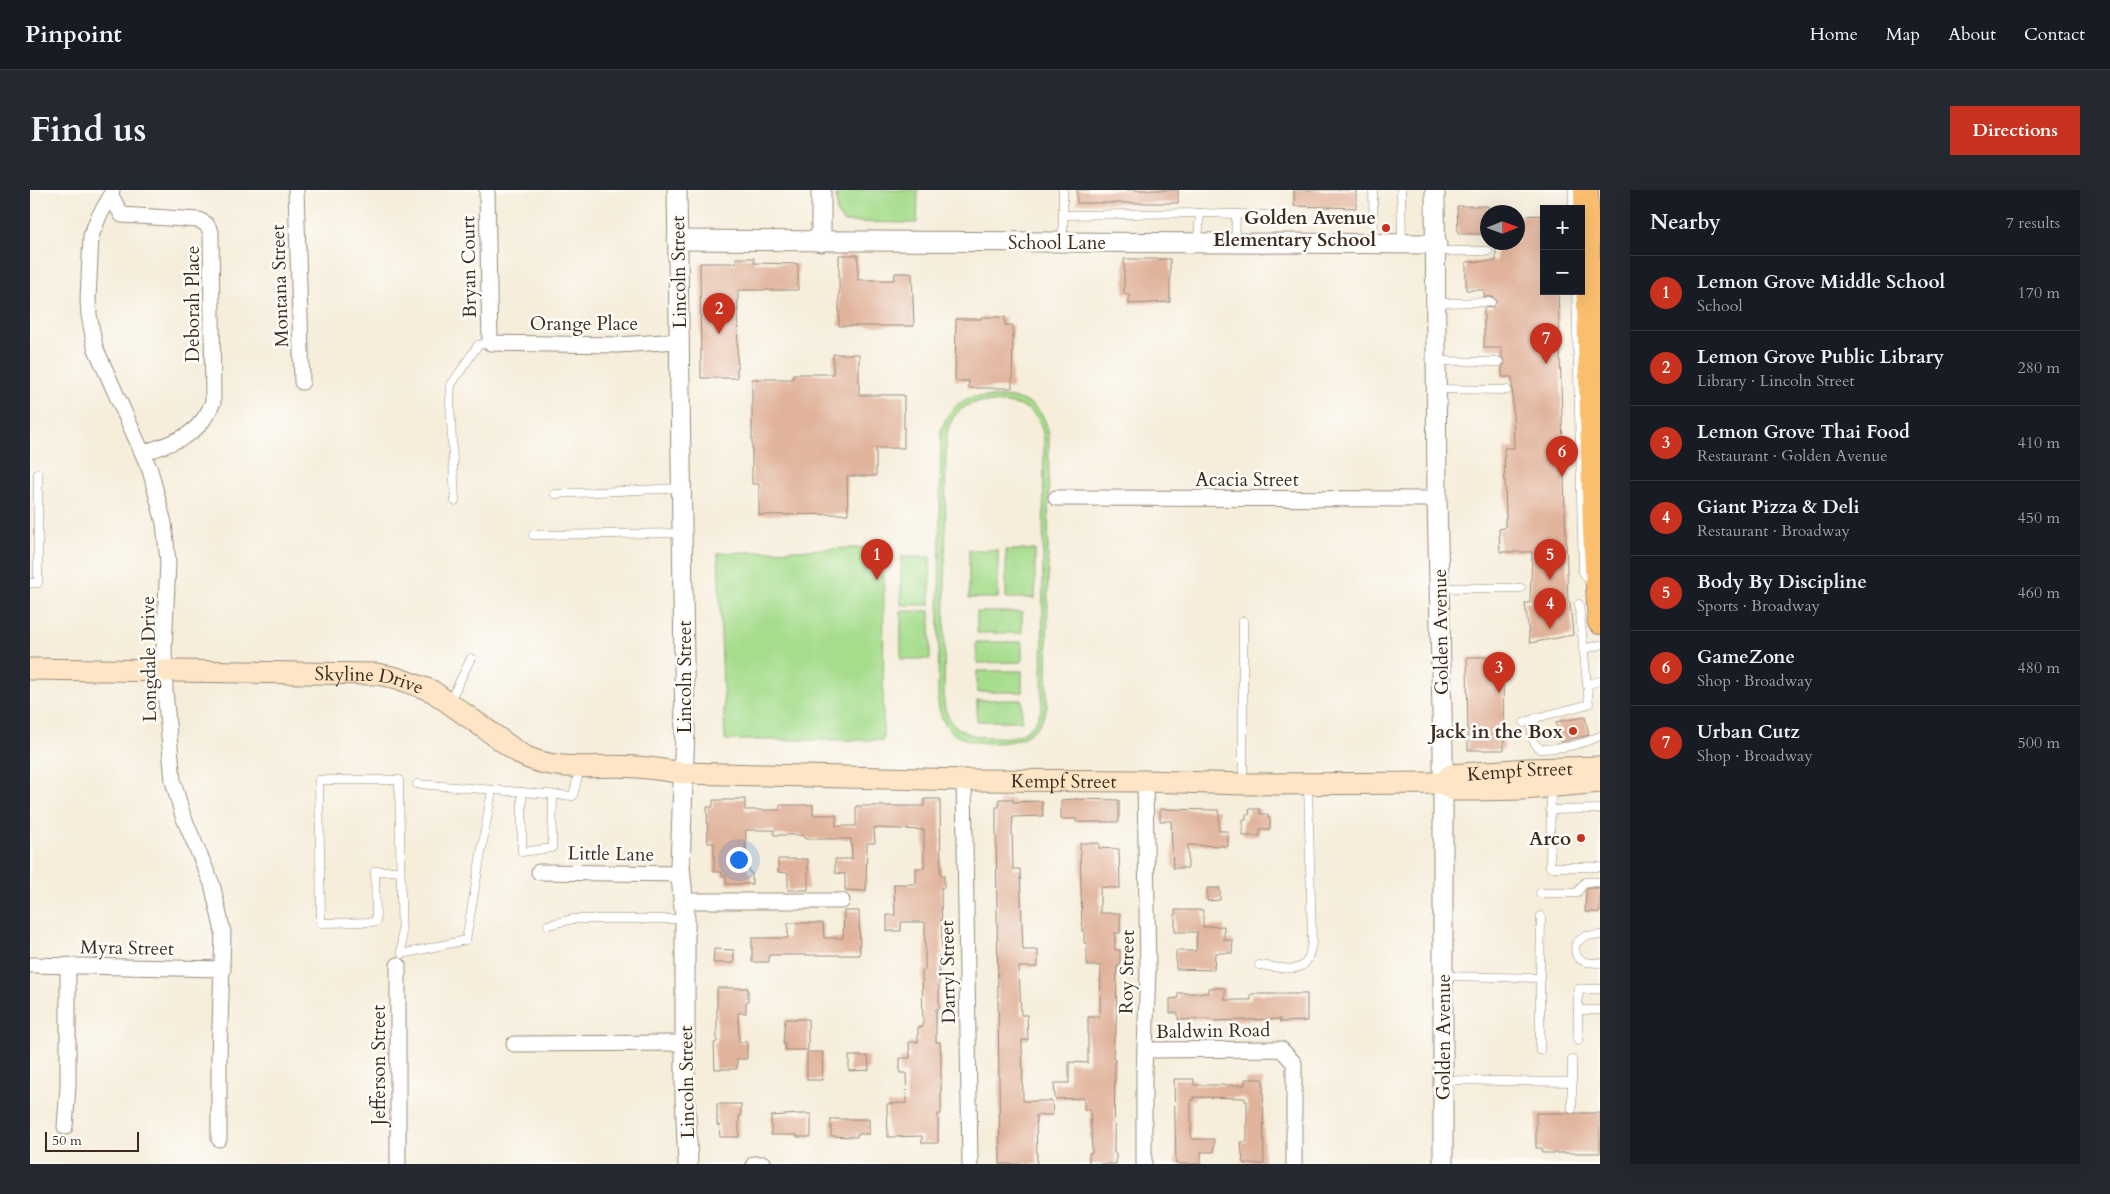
<!DOCTYPE html>
<meta charset="utf-8">
<style>
body{margin:0;font-family:Cardo,serif;background:#242831;color:#f1f3f6}
.controls{position:absolute;right:15px;top:15px;display:grid;overflow:hidden;border-radius:0px;box-shadow:0 5px 20px #0002}
.controls button{width:45px;height:45px;display:grid;place-items:center;padding:0;border:0;border-bottom:1px solid #363941;background:#171b24;color:#f1f3f6;font:25px sans-serif}
.compass{position:absolute;left:1450px;top:15px;width:45px;height:45px;border-radius:50%;background:#171b24;box-shadow:0 5px 20px #0002;rotate:89deg}
.scale{position:absolute;left:15px;bottom:12px;width:94px;box-sizing:border-box;padding-left:5px;border:2px solid #3b2a1e;border-top:0;font-size:14px;line-height:18px;white-space:nowrap;color:#3b2a1e;-webkit-text-stroke:4px #fdfcf7;paint-order:stroke}
.you{position:absolute;left:708px;top:669px;width:18px;height:18px;margin:-12px;border:4px solid #fff;border-radius:50%;background:#1a73e8;box-shadow:0 0 0 8px #1a73e833}
.badge{display:grid;place-items:center;width:32px;height:32px;border-radius:50%;background:#c8321e;color:#fff;font-size:16px;font-weight:700}
.pin{position:absolute;translate:-50% -41px;filter:drop-shadow(0 1px 2px #0008)}
.pin::after{content:'';position:absolute;top:26px;width:18px;height:15px;background:inherit;clip-path:polygon(0 0,100% 0,50% 100%)}
.list{margin:0;padding:0;list-style:none}
h2{display:flex;justify-content:space-between;align-items:center;height:65px;margin:0;padding:0 20px;font-size:21px}
h2 small{font-size:16px;font-weight:400;color:#9ea1a6}
.list li{display:grid;grid-template-columns:32px 1fr auto;gap:15px;align-items:center;box-sizing:border-box;height:75px;padding:0 20px;border-top:1px solid #363941}
.list b{display:block;font-size:19px;white-space:nowrap}
.list p{margin:0;font-size:16px;white-space:nowrap;color:#9ea1a6}
.list em{font-size:16px;font-style:normal;color:#9ea1a6}
.map{position:relative;flex:none;width:1570px;height:974px;overflow:hidden;border-radius:0px}
header{display:flex;align-items:center;gap:30px;box-sizing:border-box;height:70px;padding:0 25px;background:#171b24;border-bottom:1px solid #363941}
header strong{font-size:24px}
nav{display:flex;gap:28px;margin-inline-start:auto;font-size:18px}
.intro{display:flex;align-items:center;justify-content:space-between;box-sizing:border-box;height:120px;padding:0 30px}
h1{margin:0;font-size:35px}
.button{padding:12px 22px;border-radius:0px;background:#c8321e;color:#fff;font-size:18px;font-weight:700}
main{display:flex;gap:30px;padding:0 30px}
aside{flex:1;background:#171b24;border-radius:0px;box-shadow:0 5px 20px #0002}
.map>svg:first-child{display:block}
.green{fill:#a6dd8d;stroke:#708456;fill-rule:evenodd}
.building{fill:#e1b39b}
.lines{fill:none;stroke-linecap:round;stroke-linejoin:round}
.service-casing{stroke:#988c7c;stroke-width:9}
.minor-casing{stroke:#988c7c;stroke-width:17}
.tertiary-casing{stroke:#988c7c;stroke-width:21}
.secondary-casing{stroke:#988c7c;stroke-width:23}
.primary-casing{stroke:#988c7c;stroke-width:26}
.service{stroke:#fff;stroke-width:8}
.minor{stroke:#fff;stroke-width:15}
.tertiary{stroke:#fff;stroke-width:19}
.secondary{stroke:#fde5c5;stroke-width:21}
.primary{stroke:#fbbe6e;stroke-width:24}
.poi-dot{fill:#c8321e;stroke:#fdfcf7;stroke-width:2}
.labels{text-anchor:middle;stroke-width:5;stroke-linejoin:round;paint-order:stroke}
.poi-label{font-size:19px;font-weight:bold;fill:#3b2a1e;stroke:#fdfcf7;text-anchor:end}
.street-label{font-size:19px;fill:#3b2a1e;stroke:#fdfcf7}
</style>
<header>
<strong>Pinpoint</strong>
<nav><a>Home</a><a>Map</a><a>About</a><a>Contact</a></nav>
</header>
<div class="intro"><h1>Find us</h1><a class="button">Directions</a></div>
<main>
<div class="map">
<svg width="1570" height="974" viewBox="0 0 1570 974">
<rect width="100%" height="100%" fill="#fdfcf7"/>
<filter id="ink" filterUnits="userSpaceOnUse"><feTurbulence type="fractalNoise" baseFrequency=".02" numOctaves="2"/><feDisplacementMap in="SourceGraphic" scale="10" xChannelSelector="R" yChannelSelector="G"/><feConvolveMatrix kernelMatrix="1 2 1 2 8 2 1 2 1" color-interpolation-filters="sRGB"/></filter>
<filter id="wash" filterUnits="userSpaceOnUse"><feTurbulence type="fractalNoise" baseFrequency=".0096" numOctaves="4" result="noise"/><feDisplacementMap in="SourceGraphic" scale="20" xChannelSelector="R" yChannelSelector="G"/><feGaussianBlur stdDeviation="1.12" result="paint"/><feColorMatrix in="noise" values="0 0 0 0 0 0 0 0 0 0 0 0 0 0 0 0 0 1.4 0 .05"/><feComposite in="paint" operator="in"/></filter>
<g filter="url(#wash)">
<rect width="100%" height="100%" fill="#f6edda"/>
<g class="green">
<path d="M806,0H888L887,33L813,32L807,23Z"/>
<path d="M943,207C976,207 1013,202 1019,246L1017,516C1011,544 989,553 963,553C933,553 912,545 908,512L911,241C916,225 926,211 943,207ZM951,212C982,213 1011,211 1014,251L1012,517C1009,526 1005,534 997,540C987,548 976,548 964,547C940,547 920,541 914,515L916,249C919,228 930,214 951,212Z"/>
<path d="M848,357L854,370L853,550H695L688,363Z"/>
<rect x="939" y="360" width="29" height="48"/>
<rect x="976" y="360" width="29" height="48"/>
<rect x="871" y="367" width="29" height="48"/>
<rect x="871" y="421" width="29" height="48"/>
<rect x="947" y="422" width="45" height="21"/>
<path d="M946,452H992V472L947,473Z"/>
<rect x="947" y="481" width="45" height="21"/>
<rect x="947" y="510" width="45" height="21"/>
</g>
<g id="blocks">
<g class="building">
<rect x="1047" y="0" width="101" height="13"/>
<path d="M1264,0H1326V18L1264,16Z"/>
<path d="M1427,16H1458V44H1428Z"/>
<path d="M1514,25V101H1528L1538,412H1540L1543,445L1500,453L1495,413H1500L1502,362H1470L1469,339L1475,338V328H1476L1474,258H1484L1482,187H1472V177L1475,172L1472,167V158H1454V118L1463,117L1467,111L1463,107H1454V100H1436V72L1466,71V52H1488V26Z"/>
<path d="M809,65H828V90H864L865,83H882L884,136H809Z"/>
<path d="M706,68H724V73L768,74V100H708L707,188H671L670,73H706Z"/>
<path d="M1094,69H1140V112L1099,114V104H1094Z"/>
<path d="M951,127H975V135H983L982,198H938L939,191H925L926,129H951Z"/>
<path d="M803,164H829V205H874V258H846V286H817L818,324L729,325V294H722V189H763V184H803Z"/>
<path d="M1437,467H1471V481H1473L1474,560H1438Z"/>
<path d="M1555,527L1559,545L1530,552L1526,532Z"/>
<path d="M705,609H715V620H750V615H783V625H806V636H826V616H894V609H910L911,685H914V698H911L912,766H909V819H906V852H910L911,867V924H908V953H892V946L858,947L857,914L877,913L876,883H870V868H880L879,852H888V837H893L892,780H895V732H871V741H857V725H865L864,694H886V678H894V640L844,638L845,653H837L836,701L815,700V684L805,683V669H822L821,649H775L772,645H744V640H716L715,678H719V683H722V694H696V686H692V682H684V653H678L677,617H683V610H704Z"/>
<path d="M969,609H983V612L1012,611L1013,626L983,627L982,639L983,679H990L993,760H1008V777H989L991,825H997L998,850H992L993,911H1022L1023,925H1006L1007,974H970L966,639V617H969Z"/>
<path d="M1046,609L1089,610V632H1046V629H1031V610Z"/>
<path d="M1130,619L1189,620V641H1198V656L1158,655V678H1143L1141,631H1130Z"/>
<path d="M1219,619H1230V624H1238V628H1240V639H1230V646H1213V630H1216V624H1220Z"/>
<path d="M1050,653H1069V658L1089,659L1090,698L1070,697V723H1090V743H1085V760H1090V776H1087L1086,842L1084,847L1083,869H1085L1084,963H1086V974H1059V963H1062L1060,920H1054V908L1025,909L1024,893H1039V872L1058,873V827H1069L1070,821L1071,776H1057V753H1054V741H1052Z"/>
<path d="M748,669H778V700H758V683L748,682Z"/>
<path d="M1177,698H1190V710L1177,711Z"/>
<path d="M1558,698H1570V722H1555L1556,701Z"/>
<path d="M1145,720H1173V737L1194,736V750H1203L1202,763H1185L1184,780L1146,779V761H1166L1167,742H1145Z"/>
<path d="M814,721H829L830,765H739V772H722V748H758V733H793L794,748H813Z"/>
<path d="M684,759L704,760V773H683Z"/>
<path d="M687,798H718V812H716V823H708L709,852H717V869H707V879H685L684,853L687,852Z"/>
<path d="M1178,798H1195V810H1221V804H1277V831L1250,832V829L1183,831L1178,829L1148,830V823H1140V809L1148,808V803H1178Z"/>
<path d="M755,829H778V860H755V854H753Z"/>
<path d="M777,862H793L792,890H777Z"/>
<path d="M819,866H838L839,880L819,881Z"/>
<path d="M1144,889H1164V895H1215V889H1233L1234,974L1213,973L1211,952H1217V911H1215V908L1164,907V910H1161V949H1184V962H1171V974H1146Z"/>
<path d="M687,914H711V926H709V947H690L689,935H687Z"/>
<path d="M1506,923H1570V963H1512V958H1506Z"/>
<path d="M769,924H781V947H767V945H741V926Z"/>
<path d="M801,929H839V944H827V947L801,946Z"/>
</g>
</g>
</g>
<g filter="url(#ink)">
<use href="#blocks" fill-opacity="0" stroke="#988c7c" stroke-width="1"/>
<g class="lines">
<g class="service-casing">
<g id="service">
<path d="M1343,0L1344,53"/>
<path d="M1371,0L1372,53"/>
<path d="M1543,0V19"/>
<path d="M1034,25L1170,23L1242,25"/>
<path d="M1168,51L1170,23"/>
<path d="M1033,52V0"/>
<path d="M1205,53L1206,24"/>
<path d="M1407,61H1458"/>
<path d="M1546,101L1553,382L1561,394"/>
<path d="M1407,113L1461,112"/>
<path d="M1408,171L1469,172"/>
<path d="M1408,199L1477,200"/>
<path d="M525,304L651,298"/>
<path d="M425,311L420,211L421,195L448,155L460,153"/>
<path d="M503,345L653,343"/>
<path d="M0,393H8V283"/>
<path d="M1409,398H1491"/>
<path d="M1213,431V592"/>
<path d="M1553,459L1570,455"/>
<path d="M1558,494L1570,491"/>
<path d="M420,511L441,468"/>
<path d="M1506,528C1500,541 1499,549 1510,559C1531,559 1551,555 1570,546"/>
<path d="M1494,533L1506,528L1559,514L1549,414"/>
<path d="M387,594L543,606L550,578"/>
<path d="M1521,598L1520,677H1570"/>
<path d="M492,602V662L522,658L523,605"/>
<path d="M1520,620L1570,619"/>
<path d="M370,681H345L346,732L291,733L289,590H369L372,764L436,750L462,600"/>
<path d="M1510,703H1547L1555,692H1570"/>
<path d="M518,735L543,729H655"/>
<path d="M1570,745L1555,746L1546,753C1542,772 1555,773 1570,773"/>
<path d="M1229,775C1241,776 1269,784 1276,772C1280,767 1281,758 1282,752L1278,595"/>
<path d="M1413,786L1510,788V860"/>
<path d="M1510,788L1511,726"/>
<path d="M1570,799H1548V820H1570"/>
<path d="M1548,851V820"/>
<path d="M1413,890L1541,892"/>
<path d="M1542,919V870"/>
</g>
</g>
<g class="minor-casing">
<g id="minor">
<path d="M82,0L81,6L69,26L61,46L58,110L59,125L65,157L120,280L134,333L138,372L134,458L135,500L143,591L153,626L182,694L193,742L189,867V949"/>
<path d="M266,0L272,192"/>
<path d="M457,0L460,153L588,155L648,151"/>
<path d="M81,6L92,25L169,30L176,34L181,42L183,212C169,247 146,251 113,263"/>
<path d="M1026,308L1407,309"/>
<path d="M934,590L940,974"/>
<path d="M509,682L651,684"/>
<path d="M653,711H812"/>
<path d="M0,775L193,779"/>
<path d="M368,775V974"/>
<path d="M484,854L655,853"/>
<path d="M1115,860L1251,859L1264,873V974"/>
<path d="M35,937L38,896V775"/>
<path d="M724,974H734"/>
<path d="M1114,974V883L1118,782L1115,591"/>
</g>
</g>
<g class="tertiary-casing">
<g id="tertiary">
<path d="M647,0L655,539L650,676L655,729V906L658,974"/>
<path d="M1405,0L1407,309L1413,562V974"/>
<path d="M647,50L1407,54"/>
<path d="M791,52V0"/>
</g>
</g>
<g class="secondary-casing">
<g id="secondary">
<path id="s1" d="M0,479L347,484L367,488L402,501L492,565C527,583 569,574 607,577C623,578 638,581 654,583L934,590L1115,591L1213,594L1412,593L1423,600H1444L1494,599L1570,592"/>
<path id="s2" d="M1412,593L1421,585L1497,579L1570,577"/>
</g>
</g>
<g class="primary-casing">
<path id="primary" d="M1556,0L1565,340L1570,432"/>
</g>
<use href="#service" class="service"/>
<use href="#minor" class="minor"/>
<use href="#tertiary" class="tertiary"/>
<use href="#secondary" class="secondary"/>
<use href="#primary" class="primary"/>
</g>
</g>
<g class="poi-dot">
<circle cx="1356" cy="38" r="5"/>
<circle cx="1543" cy="541" r="5"/>
<circle cx="1551" cy="648" r="5"/>
</g>
<g class="labels">
<g class="poi-label">
<text x="1346" y="34">Golden Avenue<tspan x="1346" dy="22">Elementary School</tspan></text>
<text x="1533" y="548">Jack in the Box</text>
<text x="1541" y="655">Arco</text>
</g>
<g class="street-label">
<text x="1027" y="59">School Lane</text>
<text transform="translate(438 77) rotate(-91)" y="7">Bryan Court</text>
<text transform="translate(648 82) rotate(-91)" y="7">Lincoln Street</text>
<text transform="translate(249 96) rotate(-92)" y="7">Montana Street</text>
<text transform="translate(162 114) rotate(-90)" y="7">Deborah Place</text>
<text x="554" y="140">Orange Place</text>
<text x="1217" y="296">Acacia Street</text>
<text transform="translate(1410 442) rotate(-91)" y="7">Golden Avenue</text>
<text transform="translate(118 469) rotate(-91)" y="7">Longdale Drive</text>
<text transform="translate(654 487) rotate(-90)" y="7">Lincoln Street</text>
<text dy="7" stroke="none"><textPath href="#s1" startOffset="340">Skyline Drive</textPath></text>
<text dy="7" stroke="none"><textPath href="#s2" startOffset="81">Kempf Street</textPath></text>
<text dy="7" stroke="none"><textPath href="#s1" startOffset="1059">Kempf Street</textPath></text>
<text transform="translate(581 663) rotate(1)" y="7">Little Lane</text>
<text transform="translate(97 757) rotate(1)" y="7">Myra Street</text>
<text transform="translate(917 782) rotate(-91)" y="7">Darryl Street</text>
<text transform="translate(1096 782) rotate(-89)" y="7">Roy Street</text>
<text transform="translate(1183 840) rotate(-1)" y="7">Baldwin Road</text>
<text transform="translate(1413 847) rotate(-90)" y="7">Golden Avenue</text>
<text transform="translate(348 875) rotate(-90)" y="7">Jefferson Street</text>
<text transform="translate(656 892) rotate(-91)" y="7">Lincoln Street</text>
</g>
</g>
</svg>
<div class="controls">
<button>+</button>
<button>−</button>
</div>
<svg class="compass" viewBox="-18 -18 36 36"><path d="M0-13l5 13h-10z" fill="#e53935"/><path d="M0 13l5-13h-10z" fill="#9ea1a6"/></svg>
<div class="scale">50 m</div>
<div class="you"></div>
<div class="pin badge" style="left:847px;top:390px">1</div>
<div class="pin badge" style="left:689px;top:144px">2</div>
<div class="pin badge" style="left:1469px;top:503px">3</div>
<div class="pin badge" style="left:1520px;top:439px">4</div>
<div class="pin badge" style="left:1520px;top:390px">5</div>
<div class="pin badge" style="left:1532px;top:287px">6</div>
<div class="pin badge" style="left:1516px;top:174px">7</div>
</div>
<aside>
<h2>Nearby<small>7 results</small></h2>
<ul class="list">
<li><span class="badge">1</span><div><b>Lemon Grove Middle School</b><p>School</p></div><em>170 m</em></li>
<li><span class="badge">2</span><div><b>Lemon Grove Public Library</b><p>Library · Lincoln Street</p></div><em>280 m</em></li>
<li><span class="badge">3</span><div><b>Lemon Grove Thai Food</b><p>Restaurant · Golden Avenue</p></div><em>410 m</em></li>
<li><span class="badge">4</span><div><b>Giant Pizza &amp; Deli</b><p>Restaurant · Broadway</p></div><em>450 m</em></li>
<li><span class="badge">5</span><div><b>Body By Discipline</b><p>Sports · Broadway</p></div><em>460 m</em></li>
<li><span class="badge">6</span><div><b>GameZone</b><p>Shop · Broadway</p></div><em>480 m</em></li>
<li><span class="badge">7</span><div><b>Urban Cutz</b><p>Shop · Broadway</p></div><em>500 m</em></li>
</ul>
</aside>
</main>
